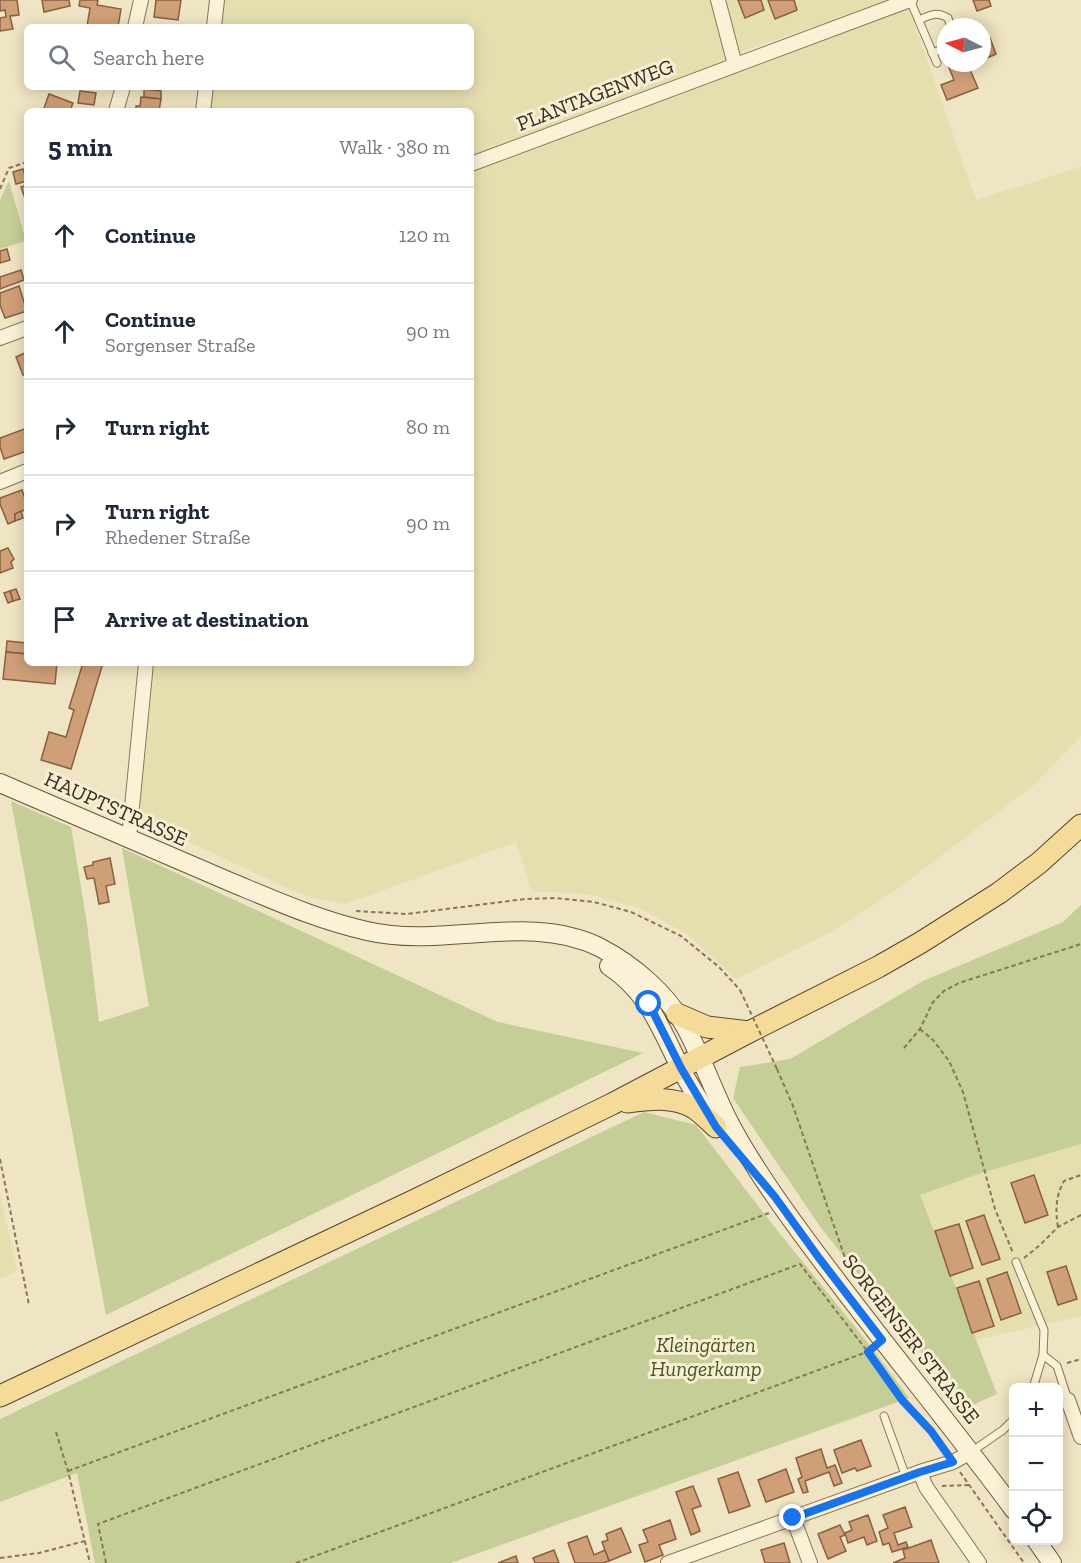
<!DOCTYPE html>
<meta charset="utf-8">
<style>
body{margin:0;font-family:"Zilla Slab",serif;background:#f2f2f3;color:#1f2937}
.controls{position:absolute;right:18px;bottom:18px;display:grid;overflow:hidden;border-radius:9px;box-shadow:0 3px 15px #0003}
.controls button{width:54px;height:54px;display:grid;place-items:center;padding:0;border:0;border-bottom:2px solid #e0e1e3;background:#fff;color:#1f2937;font:30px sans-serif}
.compass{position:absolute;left:937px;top:18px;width:54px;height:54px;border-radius:50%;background:#fff;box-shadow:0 3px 15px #0003;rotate:276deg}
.stop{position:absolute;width:18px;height:18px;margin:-14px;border:4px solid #1a73e8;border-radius:50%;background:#fff}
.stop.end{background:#1a73e8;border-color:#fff;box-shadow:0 2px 6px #0008}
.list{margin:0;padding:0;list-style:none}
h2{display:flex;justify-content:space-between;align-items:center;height:78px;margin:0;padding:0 24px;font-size:26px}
h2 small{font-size:20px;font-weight:400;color:#747a83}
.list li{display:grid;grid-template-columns:39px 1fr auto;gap:18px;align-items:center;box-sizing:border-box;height:96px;padding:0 24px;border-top:2px solid #e0e1e3}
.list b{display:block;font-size:22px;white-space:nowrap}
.list p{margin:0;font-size:20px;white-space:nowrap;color:#747a83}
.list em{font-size:20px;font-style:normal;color:#747a83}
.icon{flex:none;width:33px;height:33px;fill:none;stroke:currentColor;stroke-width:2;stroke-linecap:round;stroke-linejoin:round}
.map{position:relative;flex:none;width:1081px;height:1563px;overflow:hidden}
.search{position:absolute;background:#fff;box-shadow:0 3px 15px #0003;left:24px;top:24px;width:450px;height:66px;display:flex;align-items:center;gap:15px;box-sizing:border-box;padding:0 21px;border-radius:9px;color:#747a83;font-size:22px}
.panel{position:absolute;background:#fff;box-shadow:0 3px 15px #0003;left:24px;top:108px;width:450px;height:558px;border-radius:9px}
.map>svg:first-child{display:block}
.farmland{fill:#e5dfb0}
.green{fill:#c5ce96}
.building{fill:#cf9f78;stroke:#8a5f3e;stroke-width:1.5}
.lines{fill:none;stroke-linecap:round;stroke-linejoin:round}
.service-casing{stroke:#8a7559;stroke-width:9}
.minor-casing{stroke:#8a7559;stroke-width:16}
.secondary-casing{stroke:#6c563c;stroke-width:20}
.primary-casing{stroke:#58432d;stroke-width:23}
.path{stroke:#8a7559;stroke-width:2;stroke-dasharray:4.5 3;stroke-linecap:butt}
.service{stroke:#faf1d7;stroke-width:7}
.minor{stroke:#faf1d7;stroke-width:14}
.secondary{stroke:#faf1d7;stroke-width:18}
.primary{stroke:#f4db9a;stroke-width:21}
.path-bridge{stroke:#8a7559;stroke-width:2;stroke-dasharray:4.5 3;stroke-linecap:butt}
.route{stroke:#1a73e8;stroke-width:8}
.labels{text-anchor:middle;stroke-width:6;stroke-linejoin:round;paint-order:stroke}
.street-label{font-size:21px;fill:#3a2c1e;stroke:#f7eed3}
.park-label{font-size:21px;font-style:italic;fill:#485724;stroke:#f7eed3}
</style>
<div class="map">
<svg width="1081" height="1563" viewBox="0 0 1081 1563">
<rect width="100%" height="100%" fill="#efe4c3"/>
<g class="farmland">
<path d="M223,0H892L740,52L729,60L471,158V111H208L212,87H471V27H220Z"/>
<path d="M909,8L976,200L1081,167V736L1034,785L896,890L831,932L736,979L687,934L639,908L592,895L554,892H532L516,842L345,904L319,899L293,891L143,820L136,825L151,663H471V171Z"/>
<path d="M1081,1144V1316L976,1340L920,1195L978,1174Z"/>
<path d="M0,1192L17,1271L0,1279Z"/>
</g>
<g class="green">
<path d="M9,181L26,241L0,249V200Z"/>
<path d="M11,801L71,827L87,924L99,1022L149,1006L122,848L498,1022L643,1053L106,1315Z"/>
<path d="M1081,905V1144L978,1174L920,1195L997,1394L966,1408L821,1228L733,1098L740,1067L790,1059L923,981L1063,922Z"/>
<path d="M644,1112L696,1125L769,1220L872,1348L909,1398L451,1563H95L77,1473L0,1502V1419Z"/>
</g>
<g class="building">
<path d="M0,0H17L19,15L10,16L13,29L0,31V18L6,17L5,10L0,11Z"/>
<path d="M42,0H69L70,6L44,12Z"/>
<path d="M80,0H98L97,5L121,9L118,27L87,26L90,8L79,6Z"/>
<path d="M156,0H181L178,20L154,17Z"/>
<path d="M738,0H761L764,10L745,18Z"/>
<path d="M768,0H794L797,10L775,19Z"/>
<path d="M973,0H989L991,6L977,11Z"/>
<path d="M982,37L983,40L990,38L996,54L982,60Z"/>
<path d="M947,63H974L968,65L978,88L947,100L941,85L954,80Z"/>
<path d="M144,89L161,91V99L144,97Z"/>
<path d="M80,91L96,93L94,105L78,103Z"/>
<path d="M49,94L73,103L70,111H43Z"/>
<path d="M141,97L161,99L159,111H136V106H140Z"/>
<path d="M23,169L27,181L16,184L13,172Z"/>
<path d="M27,185V204L21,187Z"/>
<path d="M7,249L10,260L0,263V251Z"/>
<path d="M21,270L24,280L0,289V277Z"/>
<path d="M19,286L27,311L5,318L0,305V293Z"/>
<path d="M27,352V374L23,375L16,357Z"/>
<path d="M27,428V451L4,459L0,447V438Z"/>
<path d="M22,490L27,504V509L15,514V521L8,524L0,504V498Z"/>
<path d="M21,511L23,518L15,521V514Z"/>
<path d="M8,548L14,559L11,562L13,568L0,573V551Z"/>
<path d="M16,589L20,599L13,601L10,591Z"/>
<path d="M10,591L13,601L8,603L4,593Z"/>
<path d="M7,641L27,643V654L6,652Z"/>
<path d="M6,652L27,654V663H57L55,684L3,679Z"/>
<path d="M83,663H103L71,769L41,760L49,732L66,737L74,710L69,708Z"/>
<path d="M110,858L115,884L106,886L109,902L99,904L94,878L87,879L84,867L93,865V862Z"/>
<path d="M1034,1175L1048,1215L1025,1223L1011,1183Z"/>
<path d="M984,1215L1000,1259L982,1265L966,1221Z"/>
<path d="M959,1224L973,1268L950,1276L935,1231Z"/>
<path d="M1066,1266L1077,1299L1058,1305L1047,1272Z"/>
<path d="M1007,1272L1021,1313L1001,1320L987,1279Z"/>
<path d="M979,1281L994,1326L972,1333L957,1288Z"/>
<path d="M861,1440L871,1466L857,1471L855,1468L842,1473L834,1450Z"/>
<path d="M821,1449L827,1468L835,1465L842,1483L834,1486L829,1472L805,1481L808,1492L803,1493L798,1479L802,1477L796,1458Z"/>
<path d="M786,1469L794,1492L766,1502L758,1480Z"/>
<path d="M738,1472L750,1506L729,1513L718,1479Z"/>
<path d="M693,1486L701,1506L692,1509L700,1531L691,1535L676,1492Z"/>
<path d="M905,1507L912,1527L894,1533L898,1545L906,1542L908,1547L892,1552L889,1543L883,1545L879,1532L888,1528L883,1515Z"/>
<path d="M868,1515L877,1541L867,1545L864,1537L848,1543L845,1533L852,1530L849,1522Z"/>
<path d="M670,1520L676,1539L659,1545L663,1555L645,1562L639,1545L648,1542L643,1530Z"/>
<path d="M840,1525L845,1535L840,1537L846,1551L828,1559L818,1534Z"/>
<path d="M621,1528L631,1552L609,1561L602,1542L608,1540L606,1534Z"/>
<path d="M587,1536L594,1555L605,1550L609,1561L603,1563H575L568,1543Z"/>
<path d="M931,1540L939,1563H893L905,1558L903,1550Z"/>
<path d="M784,1543L790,1563H765L761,1550Z"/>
<path d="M554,1550L559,1563H535L533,1558Z"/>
<path d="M516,1556L518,1563H498Z"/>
</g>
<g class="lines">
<g class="service-casing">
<g id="service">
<path d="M910,0L937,63"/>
<path d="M919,20C931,15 936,11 948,18L951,27"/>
<path d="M932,53L946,48"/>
<path d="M1016,1262L1044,1330L1043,1355L1057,1366L1068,1400"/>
<path d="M1033,1388L1043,1355"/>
<path d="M884,1416L906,1477"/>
<path d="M971,1452L1003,1430L1014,1419"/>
</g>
</g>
<g class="minor-casing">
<g id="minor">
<path d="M718,0L735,65"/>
<path d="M135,27L141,0"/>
<path d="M214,27L217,0"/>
<path d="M116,111L123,87"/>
<path d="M203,111L206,87"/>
<path d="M471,164L910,0"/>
<path d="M0,338L27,328"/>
<path d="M0,482L27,471"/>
<path d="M129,838L146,663"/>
<path d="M1068,1400L1081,1437"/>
<path d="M920,1472L926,1487L979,1563"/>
<path d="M793,1518L810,1563"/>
<path d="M668,1563L920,1472L953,1462L971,1452"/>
</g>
</g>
<g class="secondary-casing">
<g id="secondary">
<path d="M0,783C76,816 152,849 228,881C274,900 318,920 367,931C443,949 528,912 599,947C634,965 667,994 686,1028C702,1058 713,1090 728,1120C743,1149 762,1178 781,1205C855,1310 938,1407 1014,1510"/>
<path d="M609,966C648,992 660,1027 680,1067C689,1085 700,1102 711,1119"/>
<path d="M1036,1540L1052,1563"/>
</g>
</g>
<g class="primary-casing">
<g id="primary">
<path d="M677,1014L707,1027L749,1032"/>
<path d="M627,1102C650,1099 673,1096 694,1108C702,1113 709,1121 716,1127"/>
<path d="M0,1396L413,1201L612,1104L749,1032L878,967L920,943L999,893L1039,863L1081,825"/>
</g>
</g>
<g class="path">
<path d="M0,189L9,168L27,162"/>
<path d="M356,911L407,914L525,899L556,898L594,902L631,912L681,936L719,967L740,990"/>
<path d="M920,1029L933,1040L949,1061L963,1092L995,1209L1013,1253"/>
<path d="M904,1048L920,1029L933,1002L944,991L959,983L1081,944"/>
<path d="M777,1069L793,1106L846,1261L858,1281"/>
<path d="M0,1159L29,1305"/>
<path d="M1058,1227C1055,1210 1056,1195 1064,1181L1081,1175"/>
<path d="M1024,1258L1040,1245L1058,1227L1081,1215"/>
<path d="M1067,1363L1081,1359"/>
<path d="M56,1432L68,1471L90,1563"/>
<path d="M68,1471L769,1213"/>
<path d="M960,1472L1024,1563"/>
<path d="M942,1486L969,1485"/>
<path d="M0,1558L39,1553L85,1541"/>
<path d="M106,1563L98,1524L800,1264L868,1352L902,1400L931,1431L945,1450"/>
<path d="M296,1563L867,1352"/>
</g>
<use href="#service" class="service"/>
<use href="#minor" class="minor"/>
<use href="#secondary" class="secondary"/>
<use href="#primary" class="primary"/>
<path class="path-bridge" d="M740,990L777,1069"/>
</g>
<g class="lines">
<path class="route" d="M649,1004L681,1068L716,1127L775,1197L819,1258L882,1340L868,1352L902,1400L931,1431L953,1462L920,1472L793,1518"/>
</g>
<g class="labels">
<g class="street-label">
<text transform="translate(595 95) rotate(-21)" y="7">PLANTAGENWEG</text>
<text transform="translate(116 809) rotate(24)" y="7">HAUPTSTRASSE</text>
<text transform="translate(911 1339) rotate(52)" y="7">SORGENSER STRASSE</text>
</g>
<g class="park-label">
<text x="706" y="1352">Kleingärten<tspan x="706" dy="24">Hungerkamp</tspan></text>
</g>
</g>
</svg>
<div class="controls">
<button>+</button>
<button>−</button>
<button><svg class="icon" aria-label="locate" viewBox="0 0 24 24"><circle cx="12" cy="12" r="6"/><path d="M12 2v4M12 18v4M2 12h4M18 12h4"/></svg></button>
</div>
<svg class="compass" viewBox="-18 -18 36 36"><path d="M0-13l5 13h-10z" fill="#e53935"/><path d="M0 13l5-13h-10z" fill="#747a83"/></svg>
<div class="stop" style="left:649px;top:1004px"></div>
<div class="stop end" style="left:793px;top:1518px"></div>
<div class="search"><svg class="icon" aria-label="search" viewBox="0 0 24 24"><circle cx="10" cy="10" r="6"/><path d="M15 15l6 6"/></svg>Search here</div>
<section class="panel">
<h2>5 min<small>Walk · 380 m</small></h2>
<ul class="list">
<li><svg class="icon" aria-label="ahead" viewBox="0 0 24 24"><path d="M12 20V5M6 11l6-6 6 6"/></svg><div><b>Continue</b></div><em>120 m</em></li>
<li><svg class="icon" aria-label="ahead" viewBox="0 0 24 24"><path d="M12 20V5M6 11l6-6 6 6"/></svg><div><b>Continue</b><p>Sorgenser Straße</p></div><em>90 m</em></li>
<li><svg class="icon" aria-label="right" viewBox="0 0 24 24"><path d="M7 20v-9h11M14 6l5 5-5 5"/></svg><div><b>Turn right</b></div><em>80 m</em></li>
<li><svg class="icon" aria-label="right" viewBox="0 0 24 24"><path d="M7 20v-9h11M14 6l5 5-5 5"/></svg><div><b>Turn right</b><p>Rhedener Straße</p></div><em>90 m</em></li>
<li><svg class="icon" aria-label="arrive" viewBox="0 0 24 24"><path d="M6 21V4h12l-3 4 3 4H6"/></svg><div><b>Arrive at destination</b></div></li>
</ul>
</section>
</div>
